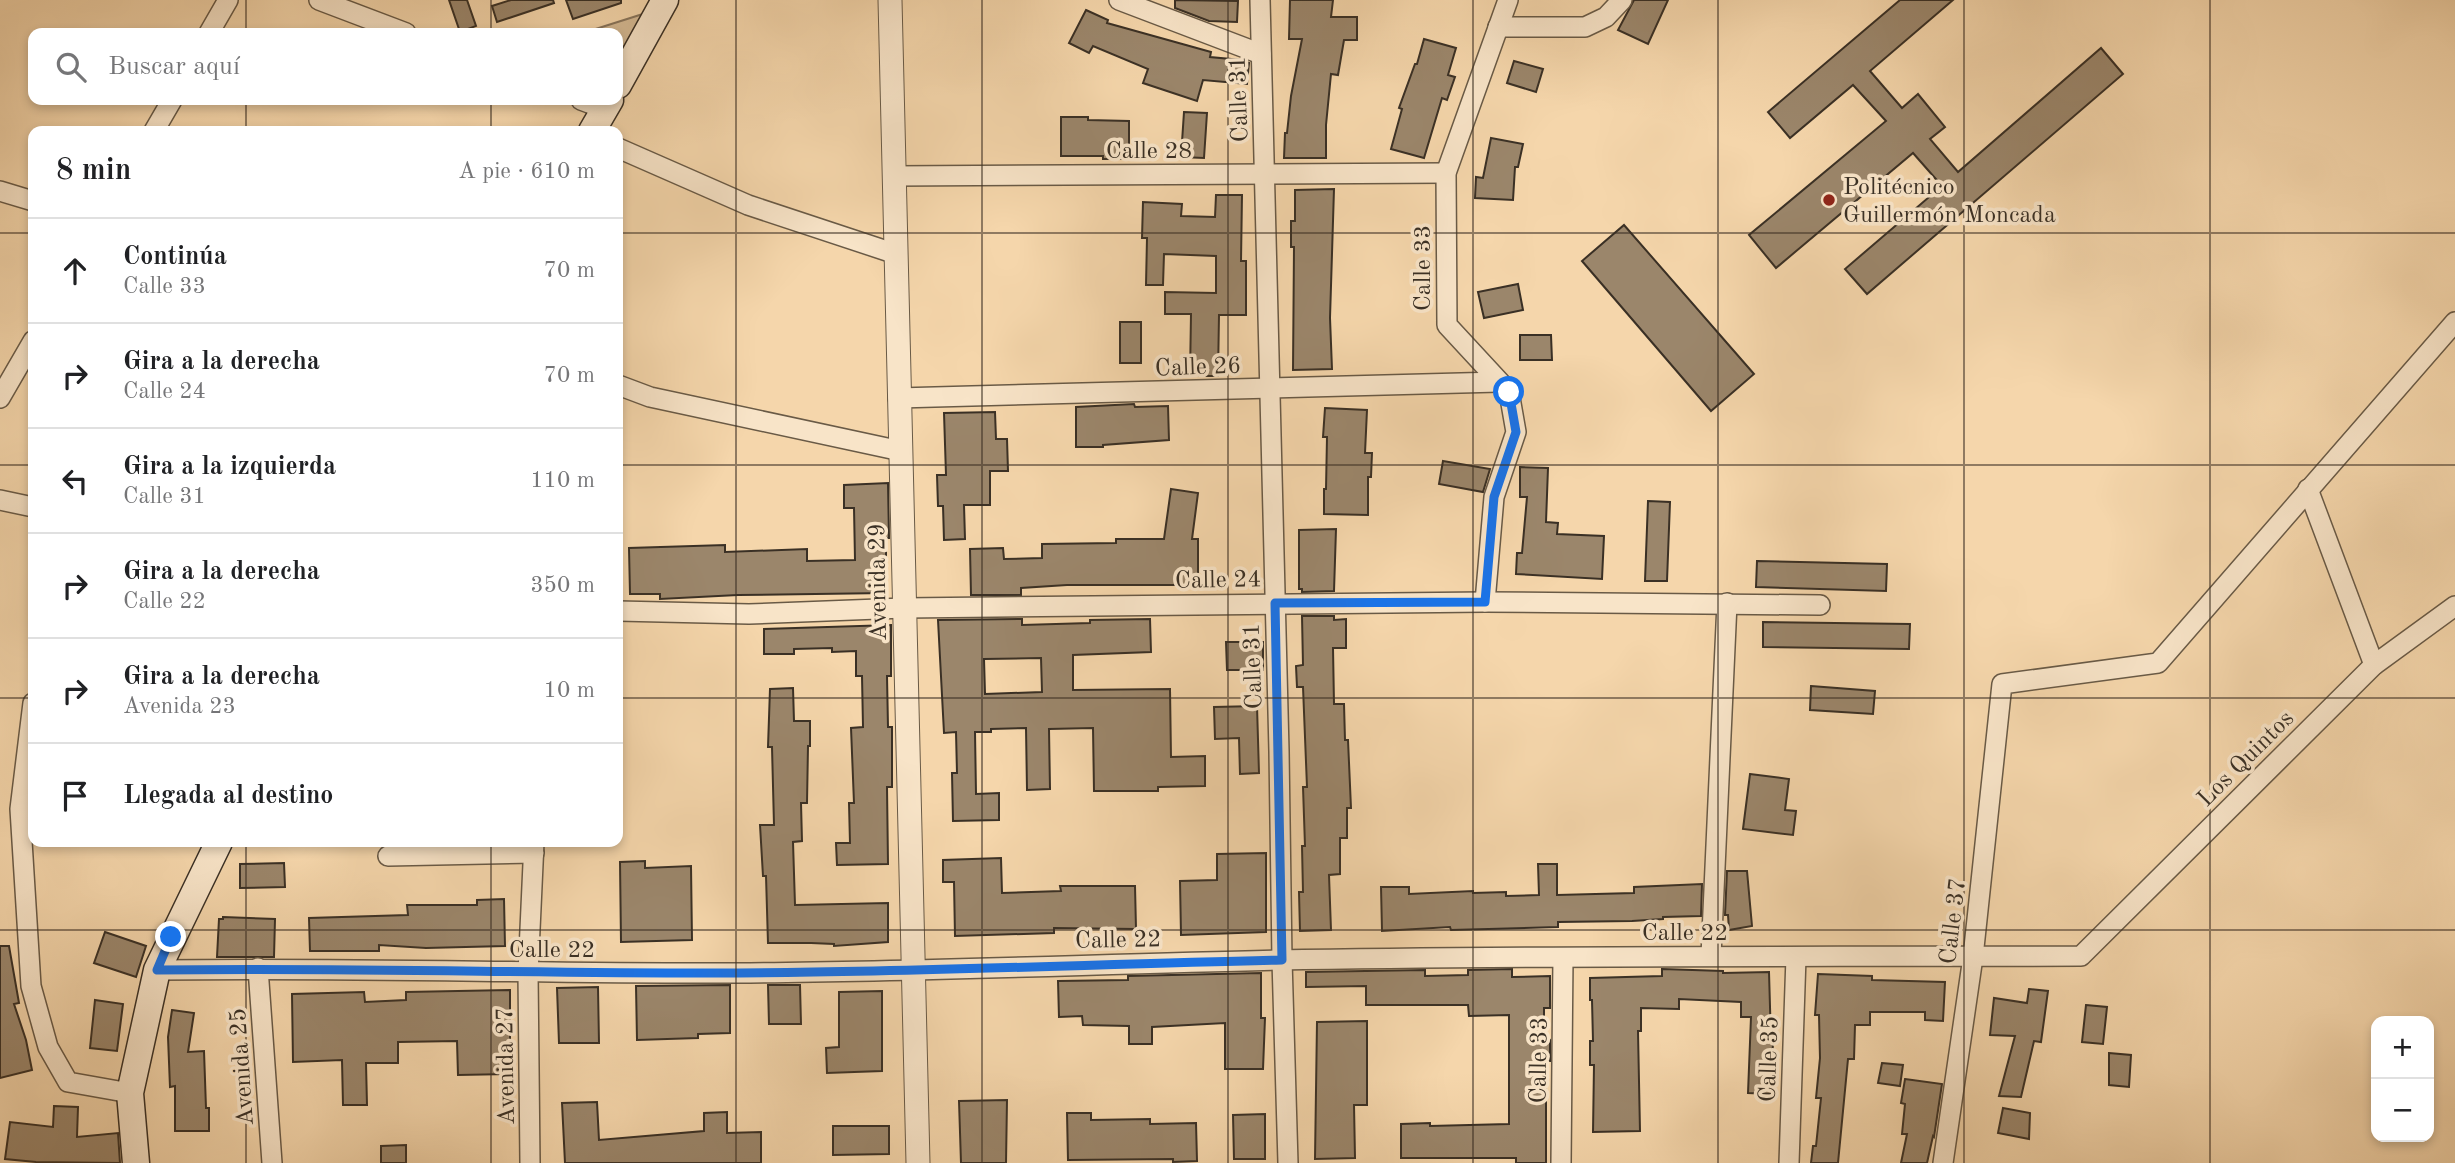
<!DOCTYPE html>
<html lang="es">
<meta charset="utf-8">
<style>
body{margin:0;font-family:"Old Standard TT",serif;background:#f2f2f2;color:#202124}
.controls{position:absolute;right:21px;bottom:21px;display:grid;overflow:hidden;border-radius:14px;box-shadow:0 4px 10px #0003}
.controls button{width:63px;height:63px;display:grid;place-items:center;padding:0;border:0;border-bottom:2px solid #e0e0e0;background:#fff;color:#202124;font:35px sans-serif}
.stop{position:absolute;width:21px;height:21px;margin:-16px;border:5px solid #1a73e8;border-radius:50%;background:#fff}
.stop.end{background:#1a73e8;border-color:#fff;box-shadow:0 2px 7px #0008}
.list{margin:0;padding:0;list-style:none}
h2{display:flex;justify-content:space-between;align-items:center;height:91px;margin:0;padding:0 28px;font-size:30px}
h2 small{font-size:23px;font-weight:400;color:#757577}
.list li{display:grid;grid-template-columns:46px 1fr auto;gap:21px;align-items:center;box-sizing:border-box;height:105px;padding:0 28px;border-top:2px solid #e0e0e0}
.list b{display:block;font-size:26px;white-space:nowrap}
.list p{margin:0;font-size:23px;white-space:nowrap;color:#757577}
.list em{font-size:23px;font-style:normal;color:#757577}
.icon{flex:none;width:38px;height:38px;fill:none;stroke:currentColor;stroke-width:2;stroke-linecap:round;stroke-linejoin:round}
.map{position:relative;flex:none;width:2455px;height:1163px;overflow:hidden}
.search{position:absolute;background:#fff;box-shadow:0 4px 10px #0003;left:28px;top:28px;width:595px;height:77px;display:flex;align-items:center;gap:18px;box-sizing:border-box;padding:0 24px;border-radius:14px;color:#757577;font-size:26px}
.panel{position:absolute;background:#fff;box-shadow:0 4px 10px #0003;left:28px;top:126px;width:595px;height:721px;border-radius:14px}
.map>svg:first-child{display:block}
.green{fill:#d5ba94;stroke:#88755c;stroke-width:2}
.building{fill:#9b866b;stroke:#3a3025;stroke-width:2;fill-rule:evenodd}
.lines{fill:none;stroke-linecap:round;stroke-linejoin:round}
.minor-casing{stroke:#695a46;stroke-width:22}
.tertiary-casing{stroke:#695a46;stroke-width:25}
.secondary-casing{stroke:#3a3025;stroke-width:29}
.minor{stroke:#f8e4c8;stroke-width:19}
.tertiary{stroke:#f8e4c8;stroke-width:23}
.secondary{stroke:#f8e4c8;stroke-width:26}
.route{stroke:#1a73e8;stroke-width:9}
.grid{fill:none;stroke:#3a3025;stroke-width:2;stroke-opacity:0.55}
.poi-dot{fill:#8f2418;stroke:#f8e4c8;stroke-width:2.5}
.labels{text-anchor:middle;stroke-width:7;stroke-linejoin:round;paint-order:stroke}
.street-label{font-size:24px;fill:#3a3025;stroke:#f8e4c8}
.poi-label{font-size:24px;fill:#3a3025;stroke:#f8e4c8;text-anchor:start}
</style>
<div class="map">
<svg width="2455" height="1163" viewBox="0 0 2455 1163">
<rect width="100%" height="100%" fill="#f5d6ab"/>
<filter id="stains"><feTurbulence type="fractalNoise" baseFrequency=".00286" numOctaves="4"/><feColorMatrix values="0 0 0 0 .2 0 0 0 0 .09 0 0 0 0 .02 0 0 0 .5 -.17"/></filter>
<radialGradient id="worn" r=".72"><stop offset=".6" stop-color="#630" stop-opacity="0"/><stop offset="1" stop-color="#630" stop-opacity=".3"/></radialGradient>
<path class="green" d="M646,13L618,68V33H583Z"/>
<g class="building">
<path d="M449,0H467L476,26L460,32Z"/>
<path d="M511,0H553L554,3L497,22L492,6Z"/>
<path d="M566,0H621V3L573,19Z"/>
<path d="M1175,0L1238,1L1237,22L1209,21L1175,8Z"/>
<path d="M1290,0H1333L1331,17H1357V40H1344L1338,75L1331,74L1326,125V158H1284L1285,133H1287L1291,96L1302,39H1289Z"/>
<path d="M1634,0H1668L1648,44L1618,30Z"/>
<path d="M1900,0H1953L1870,71L1902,108L1918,94L1945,127L1930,139L1958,172L2101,48L2123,74L1867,294L1845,269L1942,186L1913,153L1776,268L1749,235L1886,121L1853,85L1790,138L1768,112Z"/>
<path d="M1086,10L1108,20L1107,23L1211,52L1210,57L1242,60L1249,63L1247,84L1203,80L1197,101L1143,83L1148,69L1093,46L1089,53L1069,43Z"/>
<path d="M1424,39L1456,48L1448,75L1455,77L1447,100L1442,98L1424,158L1391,149L1402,109L1399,108L1415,64H1417Z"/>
<path d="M1514,61L1543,69L1536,92L1507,83Z"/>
<path d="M1184,112L1207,113L1204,158L1181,157Z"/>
<path d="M1061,117H1088V120L1129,121V159H1103V156H1061Z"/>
<path d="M1491,138L1523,144L1518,167H1515L1513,200L1475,198L1476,177L1483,178Z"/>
<path d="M1334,189L1330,318L1332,369L1293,370L1294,247H1291V221H1295V190Z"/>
<path d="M1216,195H1242L1241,261H1246V315H1219L1218,376H1190L1191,314H1165V292L1216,293V256L1164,254L1163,285H1146L1147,238H1142L1143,202L1182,204L1181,216L1215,217Z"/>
<path d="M1624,225L1754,374L1711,411L1582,261Z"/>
<path d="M1518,284L1523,310L1484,318L1478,292Z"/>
<rect x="1120" y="322" width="21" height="41"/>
<path d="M1520,335H1551L1552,360H1520Z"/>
<path d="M1134,404L1135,407L1168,406L1169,440L1103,445V447H1076V407Z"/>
<path d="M1325,408L1367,410L1365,453H1372L1371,477H1368V515L1324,514V489H1326L1327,437H1323Z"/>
<path d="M995,412L996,439H1007L1008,471H990V505H964L965,539L944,540L943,506H938L937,475H946L944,413Z"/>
<path d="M1443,461L1490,469L1483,492L1439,484Z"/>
<path d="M1520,467L1548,468L1546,522L1558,523L1557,534L1604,536L1602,579L1516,574L1517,553H1522L1527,497H1520Z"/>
<path d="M888,483L889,538H886V593L738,595L660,599V594H630L629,548L725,545V552L807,549V561L855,560L854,508H844V485Z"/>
<path d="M1171,489L1198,493L1192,539H1198V585H1067L1021,588V595H971L970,549L1003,548L1004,559L1042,558V544L1116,543V539H1164Z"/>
<path d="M1648,501L1670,502L1667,581H1645Z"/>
<path d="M1336,529L1334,591L1302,592V589H1299V530Z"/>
<path d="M1757,561L1887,564L1886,591L1756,587Z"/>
<path d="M1302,616H1334V620L1346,619V648H1333L1334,704H1344L1345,740H1348L1351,808H1347V838H1340V874L1329,875L1331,930L1300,931L1299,892H1303L1302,846H1305L1303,787H1307L1303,687H1297L1296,666L1303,665Z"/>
<path d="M1022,619V625L1090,623V620L1150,619L1151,652L1073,655V690L1170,689L1171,757L1205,756V786L1158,787V791H1094L1093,728L1049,729L1050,789L1027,790L1026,728L991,729V732H975L976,794L999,793V820L953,821L952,773H957L956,732L944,733L938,620ZM1041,658L1042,692L985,694L984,659Z"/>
<path d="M1763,622L1910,624L1909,649L1763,647Z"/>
<path d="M891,625V676H887L888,727H892V787H887L888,864L837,865L836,843H850L849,803H854L851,728L863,727L862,676H856V651L832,652V648L794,649V654H764V629Z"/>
<path d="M1226,642H1263V670H1227Z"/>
<path d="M1811,686L1875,691L1873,714L1810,710Z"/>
<path d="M793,688L794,721H810V746H808L807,803H801L802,841L793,842L795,905L888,903V942L834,946V944L811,943H768L766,876H763L760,825H774L772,747H768L770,689Z"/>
<path d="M1257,706L1259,773L1240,774L1239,738L1215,739L1214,707Z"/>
<path d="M1750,774L1789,779L1785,810L1796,811L1793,835L1743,829Z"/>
<path d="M1266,853V932L1181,935L1180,881L1217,880V854Z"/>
<path d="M1001,858L1002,893L1061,891L1060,886H1135L1136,929L1054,928V933L955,936L954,882H943V860Z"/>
<path d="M645,861V868L691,866L692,940L621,942L620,862Z"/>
<path d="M284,863L285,887L240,888V864Z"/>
<path d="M1538,864H1557V895L1634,893V887L1702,884L1701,916L1663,917V919L1632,921L1558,922V927L1451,930L1450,927L1382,931L1381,887H1409V894L1473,891V893L1506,892V896L1539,895Z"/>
<path d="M1727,871H1747L1752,926L1729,930L1728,915H1725Z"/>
<path d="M504,899L505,946L426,948L379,945V951H310L309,918L408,915L407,905H477V900Z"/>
<path d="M223,917L275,919L274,957H217L219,919H223Z"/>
<path d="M105,932L146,946L136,977L94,963Z"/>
<path d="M0,946H9L19,1003L14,1004L26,1040L32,1070L0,1078Z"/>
<path d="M1512,969V977L1550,976V1008H1544V1041L1550,1040V1061H1546V1163H1516V1158H1401V1124L1430,1123V1126L1509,1124V1015L1469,1016L1468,1005H1366V986L1306,987V972L1425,970V976L1468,975V970Z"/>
<path d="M1662,969L1723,971V973L1769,972L1771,1041H1773L1771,1094L1748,1093L1751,1017H1741V1002L1679,999V1009L1641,1008V1031H1638L1640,1131L1593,1132L1594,1065H1590V1041H1593L1592,1000H1590V978L1662,976Z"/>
<path d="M1261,973V1018H1265L1263,1069H1225V1023L1152,1027V1044H1129V1026L1083,1025L1082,1016L1059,1017L1058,981L1128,980V976Z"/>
<path d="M1818,974L1872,976V980L1945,982L1943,1021L1925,1020V1012H1870V1025H1855L1854,1059H1848L1838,1163H1811L1813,1146H1816L1821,1098H1816L1820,1058L1819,1015H1815Z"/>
<path d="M730,985V1033L698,1034V1038L637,1040L636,986Z"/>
<path d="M768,985H800L801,1024H769Z"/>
<path d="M598,987L599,1043H559L557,988Z"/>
<path d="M2029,989L2048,991L2041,1042L2034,1041L2021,1097L1999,1096L2015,1036L1990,1035L1994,998L2027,1003Z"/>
<path d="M510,990V1074L458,1075L457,1041L398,1042V1063H366L367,1105H343L342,1060L293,1062L292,994L364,992L365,1002L406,1000V992Z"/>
<path d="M882,991V1071L827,1073L826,1048L839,1047V992Z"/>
<path d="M95,1000L123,1004L117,1051L90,1048Z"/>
<path d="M2086,1005L2107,1007L2103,1044L2082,1042Z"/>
<path d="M172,1010L194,1013L188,1052L204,1051L206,1108H209V1131H175V1086L170,1087L168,1037Z"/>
<path d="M1367,1021V1105H1354L1355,1158L1315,1159L1317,1022Z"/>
<path d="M2109,1053L2131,1055L2129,1087L2109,1085Z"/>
<path d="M1882,1063L1903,1065L1900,1086L1878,1083Z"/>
<path d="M1905,1079L1942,1084L1934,1137L1933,1136L1927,1163H1901L1907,1134H1902L1905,1104L1901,1103Z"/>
<path d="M1007,1100L1006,1163H961L959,1101Z"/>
<path d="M597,1102L599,1140L704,1131V1113L727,1112V1133L761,1132V1163H565L562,1103Z"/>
<path d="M54,1106L78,1107L77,1137L118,1133L120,1163L36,1162L5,1159L10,1122L53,1127Z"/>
<path d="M2003,1108L2030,1113L2029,1139L1998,1133Z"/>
<path d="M1067,1113H1091V1120L1150,1119V1124L1196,1123L1197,1161L1173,1162V1159L1068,1160Z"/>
<path d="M1265,1114V1159H1234L1233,1115Z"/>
<path d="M833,1126H889V1154L833,1155Z"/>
<path d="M406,1145V1163H381V1146Z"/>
</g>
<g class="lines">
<g class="minor-casing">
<g id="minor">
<path d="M319,0L406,33"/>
<path d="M1119,0L1261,54"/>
<path d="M1260,0L1279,751L1282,960L1288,1163"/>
<path d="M1498,27H1585L1606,17L1622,0"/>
<path d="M209,33L228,0"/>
<path d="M581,100L605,109"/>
<path d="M154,131L172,100"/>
<path d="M618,148L748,205L896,254"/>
<path d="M894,176L1446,173"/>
<path d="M0,191L33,201"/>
<path d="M618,385L650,397L901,451"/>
<path d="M0,398L33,341"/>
<path d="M898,398L1499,382"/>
<path d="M2308,489L2374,665"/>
<path d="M0,500L33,507"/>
<path d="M1485,602L1494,497L1516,432L1509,392L1447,325L1446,173L1508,0"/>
<path d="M618,611L749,614L904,608L1485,602L1820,605"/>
<path d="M33,703L20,809L31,986L48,1047L68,1082L130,1093"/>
<path d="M388,856L534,853"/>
<path d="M1711,956L1727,603"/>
<path d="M258,968L272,1163"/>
<path d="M157,970C350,967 543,974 737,973C917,972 1098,964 1278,960C1546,955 1813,957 2081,956L2374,665L2455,606"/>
<path d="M530,1163L528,973L534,842"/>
<path d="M1561,1163L1563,958"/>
<path d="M1789,1163L1796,957"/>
<path d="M1943,1163L1973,957L2002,684L2158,663L2455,322"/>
</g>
</g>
<g class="tertiary-casing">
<path id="tertiary" d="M890,0L918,1163"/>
</g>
<g class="secondary-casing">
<g id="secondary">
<path d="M618,85L665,0"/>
<path d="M592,131L610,100"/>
<path d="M136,1163L130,1093L157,970L219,842"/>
</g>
</g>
<use href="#minor" class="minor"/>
<use href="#tertiary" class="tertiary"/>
<use href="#secondary" class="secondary"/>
</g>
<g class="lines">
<path class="route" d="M171,937L157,970C351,967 545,974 739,973C920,972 1101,964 1282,960L1275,603L1485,602L1494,497L1516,432L1509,392"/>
</g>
<path class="grid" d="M246,0V33M491,0V33M736,0V1163M982,0V1163M1228,0V1163M1473,0V1163M1718,0V1163M1964,0V1163M2210,0V1163M246,100V131M491,100V131M0,233H33M618,233H2455M0,465H33M618,465H2455M0,698H33M618,698H2455M246,842V1163M491,842V1163M0,930H2455"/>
<circle class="poi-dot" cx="1829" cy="200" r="7"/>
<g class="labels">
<g class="street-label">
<text transform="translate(1238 99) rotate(-92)" y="8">Calle 31</text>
<text x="1149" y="158">Calle 28</text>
<text transform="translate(1422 268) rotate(-90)" y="8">Calle 33</text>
<text transform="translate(1198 366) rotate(-2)" y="8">Calle 26</text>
<text transform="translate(1218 579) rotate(-1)" y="8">Calle 24</text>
<text transform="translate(877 582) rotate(-91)" y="8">Avenida 29</text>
<text transform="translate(1252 666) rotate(-92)" y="8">Calle 31</text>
<text transform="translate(2245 758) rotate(-45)" y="8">Los Quintos</text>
<text transform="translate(1952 921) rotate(-83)" y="8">Calle 37</text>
<text x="1685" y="940">Calle 22</text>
<text transform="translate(1118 939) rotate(-1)" y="8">Calle 22</text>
<text x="552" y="957">Calle 22</text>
<text transform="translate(1768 1059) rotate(-88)" y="8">Calle 35</text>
<text transform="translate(1538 1060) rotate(-89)" y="8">Calle 33</text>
<text transform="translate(505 1066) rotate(-91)" y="8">Avenida 27</text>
<text transform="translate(241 1067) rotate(-94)" y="8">Avenida 25</text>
</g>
<g class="poi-label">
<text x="1843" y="194">Politécnico<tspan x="1843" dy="28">Guillermón Moncada</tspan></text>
</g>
</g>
<rect width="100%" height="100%" filter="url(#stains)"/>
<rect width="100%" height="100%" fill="url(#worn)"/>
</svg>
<div class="controls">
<button>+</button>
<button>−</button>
</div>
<div class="stop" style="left:1509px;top:392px"></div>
<div class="stop end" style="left:171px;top:937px"></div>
<div class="search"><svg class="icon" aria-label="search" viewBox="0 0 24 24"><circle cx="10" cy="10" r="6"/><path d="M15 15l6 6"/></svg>Buscar aquí</div>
<section class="panel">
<h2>8 min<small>A pie · 610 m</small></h2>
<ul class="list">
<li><svg class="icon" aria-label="ahead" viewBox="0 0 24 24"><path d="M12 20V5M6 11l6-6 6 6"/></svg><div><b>Continúa</b><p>Calle 33</p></div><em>70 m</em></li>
<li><svg class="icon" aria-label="right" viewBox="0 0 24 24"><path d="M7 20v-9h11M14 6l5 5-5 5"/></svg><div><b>Gira a la derecha</b><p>Calle 24</p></div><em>70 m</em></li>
<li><svg class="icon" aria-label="left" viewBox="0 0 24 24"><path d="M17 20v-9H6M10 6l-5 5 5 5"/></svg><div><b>Gira a la izquierda</b><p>Calle 31</p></div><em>110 m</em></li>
<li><svg class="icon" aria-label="right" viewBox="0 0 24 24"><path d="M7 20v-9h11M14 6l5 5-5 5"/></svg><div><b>Gira a la derecha</b><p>Calle 22</p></div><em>350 m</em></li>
<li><svg class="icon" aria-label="right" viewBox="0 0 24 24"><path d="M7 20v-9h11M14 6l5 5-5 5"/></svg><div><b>Gira a la derecha</b><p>Avenida 23</p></div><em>10 m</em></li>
<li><svg class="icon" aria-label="arrive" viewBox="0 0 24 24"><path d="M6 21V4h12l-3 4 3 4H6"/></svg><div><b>Llegada al destino</b></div></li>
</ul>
</section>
</div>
